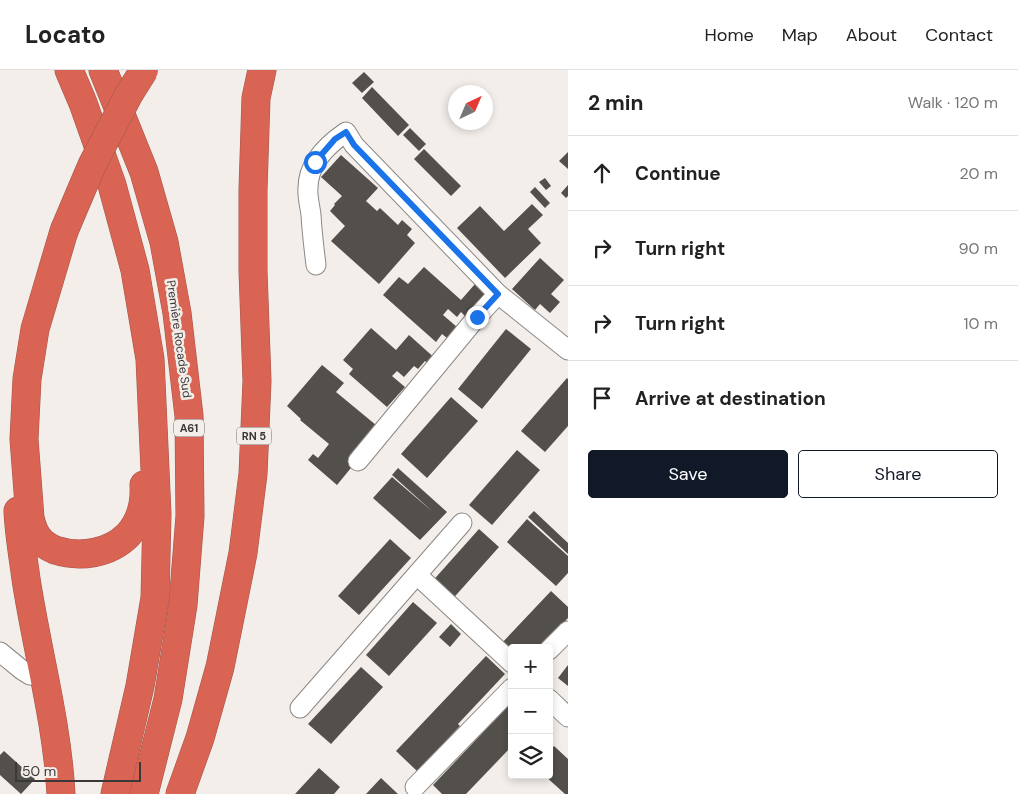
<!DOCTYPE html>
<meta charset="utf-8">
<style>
body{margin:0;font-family:"DM Sans",sans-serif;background:#f2f2f2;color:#222}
.controls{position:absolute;right:15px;bottom:15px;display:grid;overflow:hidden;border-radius:5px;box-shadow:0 2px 8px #0003}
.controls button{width:45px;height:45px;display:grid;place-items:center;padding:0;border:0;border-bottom:1px solid #e0e0e0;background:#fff;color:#222;font:25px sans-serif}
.compass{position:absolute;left:448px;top:15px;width:45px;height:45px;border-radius:50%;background:#fff;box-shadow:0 2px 8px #0003;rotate:44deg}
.scale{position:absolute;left:15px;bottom:12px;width:126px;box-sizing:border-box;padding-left:5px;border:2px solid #3b3938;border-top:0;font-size:14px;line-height:18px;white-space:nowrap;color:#3b3938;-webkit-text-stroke:4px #f3eeea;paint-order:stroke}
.stop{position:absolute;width:15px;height:15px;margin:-11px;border:4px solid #1a73e8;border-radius:50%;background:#fff}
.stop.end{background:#1a73e8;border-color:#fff;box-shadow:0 1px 5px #0008}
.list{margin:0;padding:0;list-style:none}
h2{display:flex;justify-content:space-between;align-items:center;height:65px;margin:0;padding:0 20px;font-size:21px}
h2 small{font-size:16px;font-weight:400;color:#767676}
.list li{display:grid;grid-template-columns:32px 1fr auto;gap:15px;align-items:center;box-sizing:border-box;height:75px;padding:0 20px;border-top:1px solid #e0e0e0}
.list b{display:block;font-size:19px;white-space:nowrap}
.list em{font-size:16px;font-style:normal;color:#767676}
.actions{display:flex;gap:10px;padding:15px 20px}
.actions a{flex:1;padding:11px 0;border:1px solid #111827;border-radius:5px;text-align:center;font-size:18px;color:#111827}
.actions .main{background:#111827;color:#fff}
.icon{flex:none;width:28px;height:28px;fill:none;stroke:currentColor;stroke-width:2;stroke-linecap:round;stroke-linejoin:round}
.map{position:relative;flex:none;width:568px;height:724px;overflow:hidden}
header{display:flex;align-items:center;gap:30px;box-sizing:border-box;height:70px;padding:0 25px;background:#fff;border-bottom:1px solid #e0e0e0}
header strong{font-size:24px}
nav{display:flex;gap:28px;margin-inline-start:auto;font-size:18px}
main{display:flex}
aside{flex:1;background:#fff}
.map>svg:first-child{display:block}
.building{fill:#53504c}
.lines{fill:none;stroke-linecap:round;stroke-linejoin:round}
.minor-casing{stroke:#8c8885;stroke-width:21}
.highway-casing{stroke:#a2554a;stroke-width:29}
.minor{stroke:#fff;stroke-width:19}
.highway{stroke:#d96453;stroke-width:28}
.highway-bridge-casing{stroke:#a2554a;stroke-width:29;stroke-linecap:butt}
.highway-bridge{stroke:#d96453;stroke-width:28}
.route{stroke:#1a73e8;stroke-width:6}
.labels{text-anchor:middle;stroke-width:5;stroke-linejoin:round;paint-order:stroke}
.shield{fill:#f3eeea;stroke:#726f6d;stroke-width:1}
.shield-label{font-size:11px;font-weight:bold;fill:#3b3938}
.street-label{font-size:12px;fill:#3b3938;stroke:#f3eeea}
</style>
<header>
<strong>Locato</strong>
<nav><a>Home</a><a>Map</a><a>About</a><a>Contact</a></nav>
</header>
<main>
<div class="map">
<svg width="568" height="724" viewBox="0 0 568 724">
<rect width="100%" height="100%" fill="#f3eeea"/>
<g class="building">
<path d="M364,2L374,12L362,23L352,13Z"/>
<path d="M372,17L409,55L398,66L362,28Z"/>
<path d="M410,58L426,74L419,81L403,65Z"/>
<path d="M424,79L461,116L451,126L414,89Z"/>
<path d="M568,82V99L559,91Z"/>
<path d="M341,85L378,118L366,131L377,141L380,138L398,155L402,150L412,159L407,165L415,173L379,214L331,171L345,156L330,141L335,135L334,134L342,126L321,107Z"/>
<path d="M545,108L551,116L546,120L539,112Z"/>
<path d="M568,115V126L566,128L561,123Z"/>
<path d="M535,117L550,133L545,138L530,122Z"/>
<path d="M532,134L543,145L528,159L541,173L505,208L457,158L480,136L504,161Z"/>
<path d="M540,188L564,210L551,224L560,232L550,243L540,234L535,240L512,219Z"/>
<path d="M424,197L461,230L475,214L488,226L468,249L461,242L457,247L448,239L443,245L457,257L447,268L442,264L436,272L383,225L399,207L408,214Z"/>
<path d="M371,258L396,280L409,265L438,291L432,297L425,291L418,299L414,296L404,307L397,301L392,306L405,317L387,337L349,304L353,299L343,290Z"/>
<path d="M506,259L531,279L482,339L458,319Z"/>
<path d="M322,295L344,313L336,322L382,360L337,415L308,390L313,384L318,388L329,374L300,350L301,349L287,336Z"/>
<path d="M567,308L568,309V356L545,382L521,361Z"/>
<path d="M451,327L478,351L427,408L401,384Z"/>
<path d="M517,380L540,400L492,455L469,435Z"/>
<path d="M398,398L447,442L420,470L373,428L392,407L433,442L392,405Z"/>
<path d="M534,441L568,473V484L528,447Z"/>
<path d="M527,449L568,486V503L556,516L507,472Z"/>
<path d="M479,459L499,477L449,533L429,515Z"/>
<path d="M390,469L411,488L359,545L338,526Z"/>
<path d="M551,521L568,537V548L540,578H512V584L501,574Z"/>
<path d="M413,532L437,553L389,606L366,585Z"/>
<path d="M451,554L461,564L450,577L439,567Z"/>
<path d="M486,586L505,604L458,654L460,656L417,701L396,681Z"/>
<path d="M568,595V616L558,608Z"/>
<path d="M361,597L383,617L331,674L308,654Z"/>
<path d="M512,632V676L466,724H442L433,715Z"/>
<path d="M554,676L568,689V724H565L544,705H549V681Z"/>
<path d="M4,681L35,709L21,724L0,705V685Z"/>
<path d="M319,698L340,717L334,724H295Z"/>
<path d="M381,708L398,724H366Z"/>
</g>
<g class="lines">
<g class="minor-casing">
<g id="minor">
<path d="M316,195C314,179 312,162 311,145C310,136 307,126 308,118C308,93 327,75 346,62L354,75L498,224L568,280"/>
<path d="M358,391L477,247L498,224"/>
<path d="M417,505L512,593"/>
<path d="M549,580L568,561"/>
<path d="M0,582L22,600L30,605L44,606"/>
<path d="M549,629L568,647"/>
<path d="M300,638L462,453"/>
<path d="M415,717L512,618"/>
</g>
</g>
<g class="highway-casing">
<g id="highway">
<path d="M69,0L83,33L112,115L135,200L150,289L157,444L155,528L140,616L115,724"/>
<path d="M103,0L144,102L164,172L177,243L189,346L190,446L183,535L168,629L144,724"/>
<path d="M64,161L35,259L27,309L24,369L30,448C32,457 35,466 42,472C46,476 51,478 55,480C80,488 109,484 128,465C141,451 145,433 144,415"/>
<path d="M18,441C19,464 23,486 26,509C37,581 57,651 61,724"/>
<path d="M180,724L200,668L220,597L243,483L253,404L257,311L253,201V120L256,28L262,0"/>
</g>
</g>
<use href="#minor" class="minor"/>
<use href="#highway" class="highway"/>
<g class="highway-bridge-casing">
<path id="highway-bridge" d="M64,161L92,95L129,24L144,0"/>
</g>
<use href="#highway-bridge" class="highway-bridge"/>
</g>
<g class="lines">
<path class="route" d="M315,92L335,69L346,62L354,75L498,224L477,247"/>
</g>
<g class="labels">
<g class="shield">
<rect x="174" y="349.5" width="30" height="17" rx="4"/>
<rect x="236.5" y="357.5" width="35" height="17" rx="4"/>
</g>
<g class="shield-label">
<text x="189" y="362">A61</text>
<text x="254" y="370">RN 5</text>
</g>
<g class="street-label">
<text transform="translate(179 269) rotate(82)" y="4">Première Rocade Sud</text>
</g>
</g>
</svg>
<div class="controls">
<button>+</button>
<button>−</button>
<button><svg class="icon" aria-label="layers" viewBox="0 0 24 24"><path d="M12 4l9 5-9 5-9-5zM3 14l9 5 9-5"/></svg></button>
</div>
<svg class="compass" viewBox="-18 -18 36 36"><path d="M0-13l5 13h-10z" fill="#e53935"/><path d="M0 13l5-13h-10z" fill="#767676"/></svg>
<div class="scale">50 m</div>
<div class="stop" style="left:315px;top:92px"></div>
<div class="stop end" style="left:477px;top:247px"></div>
</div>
<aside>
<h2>2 min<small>Walk · 120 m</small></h2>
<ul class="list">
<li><svg class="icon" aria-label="ahead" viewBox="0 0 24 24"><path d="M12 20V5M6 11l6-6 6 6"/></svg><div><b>Continue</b></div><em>20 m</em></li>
<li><svg class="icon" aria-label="right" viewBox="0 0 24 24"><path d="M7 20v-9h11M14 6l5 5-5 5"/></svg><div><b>Turn right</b></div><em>90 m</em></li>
<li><svg class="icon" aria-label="right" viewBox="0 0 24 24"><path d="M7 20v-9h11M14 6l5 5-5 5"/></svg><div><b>Turn right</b></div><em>10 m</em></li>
<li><svg class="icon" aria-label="arrive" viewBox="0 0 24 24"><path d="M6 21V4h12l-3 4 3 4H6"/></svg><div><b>Arrive at destination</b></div></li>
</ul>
<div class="actions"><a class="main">Save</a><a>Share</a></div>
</aside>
</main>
